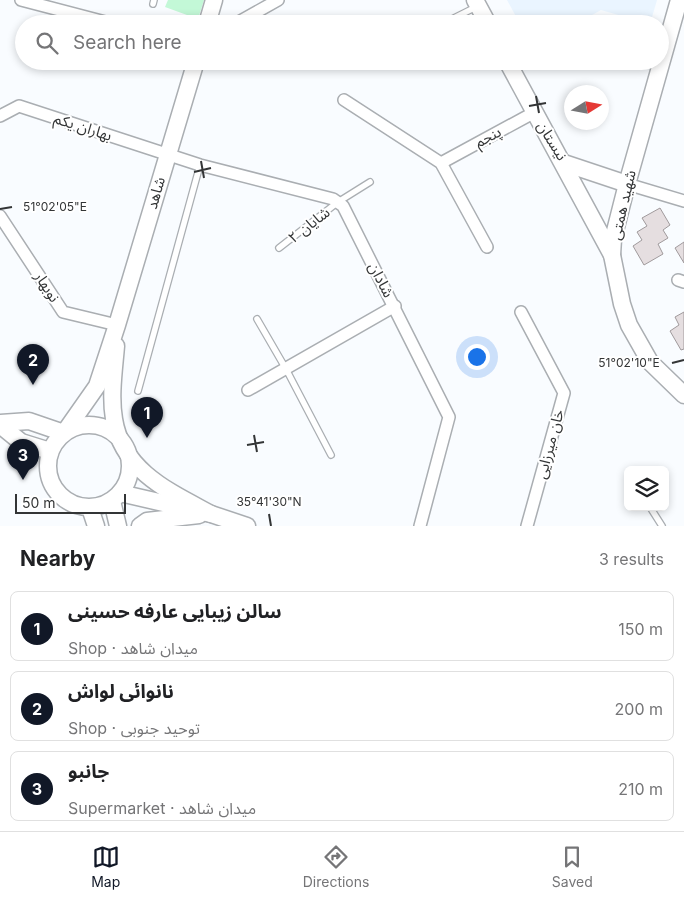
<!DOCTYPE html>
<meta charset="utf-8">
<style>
body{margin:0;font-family:Inter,"Noto Sans Arabic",sans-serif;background:#f6f6f6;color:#202124}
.controls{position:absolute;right:15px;bottom:15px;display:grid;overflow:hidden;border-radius:8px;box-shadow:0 2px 8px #0003}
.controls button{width:45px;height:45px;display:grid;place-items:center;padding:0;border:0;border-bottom:1px solid #e0e0e0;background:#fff;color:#202124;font:25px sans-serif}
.compass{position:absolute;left:564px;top:85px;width:45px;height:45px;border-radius:50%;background:#fff;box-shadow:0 2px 8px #0003;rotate:79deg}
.scale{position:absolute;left:15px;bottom:12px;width:111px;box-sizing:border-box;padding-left:5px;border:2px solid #333536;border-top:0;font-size:14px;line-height:18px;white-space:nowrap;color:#333536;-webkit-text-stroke:4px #fff;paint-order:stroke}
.you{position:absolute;left:476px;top:356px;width:18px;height:18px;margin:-12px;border:4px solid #fff;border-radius:50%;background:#1a73e8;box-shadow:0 0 0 8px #1a73e833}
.badge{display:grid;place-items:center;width:32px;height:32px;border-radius:50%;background:#111827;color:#fff;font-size:16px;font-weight:700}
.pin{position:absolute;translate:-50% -41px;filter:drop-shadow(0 1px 2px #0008)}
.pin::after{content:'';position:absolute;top:26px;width:18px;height:15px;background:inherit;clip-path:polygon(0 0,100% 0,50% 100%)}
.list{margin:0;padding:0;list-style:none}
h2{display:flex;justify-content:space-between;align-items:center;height:65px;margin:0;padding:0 20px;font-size:21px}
h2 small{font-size:16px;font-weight:400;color:#757577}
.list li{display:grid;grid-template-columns:32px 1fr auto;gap:15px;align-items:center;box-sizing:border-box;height:70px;margin:0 10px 10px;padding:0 10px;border:1px solid #e0e0e0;border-radius:8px}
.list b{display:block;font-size:19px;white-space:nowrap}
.list p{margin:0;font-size:16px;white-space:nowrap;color:#757577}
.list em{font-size:16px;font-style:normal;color:#757577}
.icon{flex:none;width:28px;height:28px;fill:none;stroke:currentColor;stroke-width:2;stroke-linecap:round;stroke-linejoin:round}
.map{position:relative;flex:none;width:684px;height:526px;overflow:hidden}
.search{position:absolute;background:#fff;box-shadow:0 2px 8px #0003;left:15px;right:15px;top:15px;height:55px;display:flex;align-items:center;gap:12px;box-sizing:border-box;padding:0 18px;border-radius:28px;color:#757577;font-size:19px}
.sheet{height:305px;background:#fff}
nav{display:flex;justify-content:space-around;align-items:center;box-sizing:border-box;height:70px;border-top:1px solid #e0e0e0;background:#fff;font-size:14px;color:#757577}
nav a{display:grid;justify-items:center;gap:2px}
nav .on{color:#111827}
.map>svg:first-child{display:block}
.built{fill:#eaf5ff}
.green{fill:#c3f8d7}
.building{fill:#e5dee0;stroke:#a09a9c}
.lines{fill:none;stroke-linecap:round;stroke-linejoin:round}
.lane-casing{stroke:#aaaeb2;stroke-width:8}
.street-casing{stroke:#aaaeb2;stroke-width:14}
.secondary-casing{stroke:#aaaeb2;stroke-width:19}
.lane{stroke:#fff;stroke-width:5.5}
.street{stroke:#fff;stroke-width:11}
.secondary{stroke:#fff;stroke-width:16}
.ticks{fill:none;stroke:#333536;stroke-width:2}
.labels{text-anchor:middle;stroke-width:4;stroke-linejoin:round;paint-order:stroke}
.street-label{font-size:15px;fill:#333536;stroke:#fff}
.ticks-label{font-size:12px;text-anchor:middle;fill:#333536;stroke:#fff;stroke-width:4;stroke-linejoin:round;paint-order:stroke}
</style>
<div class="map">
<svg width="684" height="526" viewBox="0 0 684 526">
<rect width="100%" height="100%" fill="#f9fcff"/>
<path class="built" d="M507,0H657L650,24L601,10L576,24H520Z"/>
<path class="green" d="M168,0H204L198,19L165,7Z"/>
<g class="building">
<path d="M660,208L670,225L663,230L668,238L658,244L663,254L644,265L633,246L642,240L637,232L647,226L642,218Z"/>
<path d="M684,242V263L675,248Z"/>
<path d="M684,312V349L681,350L670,331L679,325L675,317Z"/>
</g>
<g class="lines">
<g class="lane-casing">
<g id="lane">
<path d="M153,4L154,0"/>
<path d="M442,24L476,7"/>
<path d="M440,64L445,61"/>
<path d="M279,248L338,202L370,182"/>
<path d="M257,319L286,369L331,455"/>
<path d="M138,391L200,165"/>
<path d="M650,507L662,526"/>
</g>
</g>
<g class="street-casing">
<g id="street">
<path d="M21,0L113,24"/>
<path d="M235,24L278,0"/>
<path d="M344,100L441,163L487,247"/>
<path d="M0,116L19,106L200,165L333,199L343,206L449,417L420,526"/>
<path d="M441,163L535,112"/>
<path d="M627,184L684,201"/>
<path d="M0,216L63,312L117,325"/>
<path d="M678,280L684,282"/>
<path d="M521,312L564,393L527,526"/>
<path d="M248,390L395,306"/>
</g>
</g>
<g class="secondary-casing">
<g id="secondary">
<path d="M475,0L488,24"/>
<path d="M679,0L627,184L613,239L612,255L622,304L629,325L650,362L684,395"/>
<path d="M207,24L214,0"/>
<path d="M507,61L612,255"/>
<path d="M564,163L627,184"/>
<path d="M116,346C114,370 110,396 114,419C122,471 170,492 211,514"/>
<path d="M0,423L29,421L64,433L97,386L117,325L196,61"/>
<path d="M0,425L21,442L50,451"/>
<circle cx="89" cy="466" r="41"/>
<path d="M120,493L211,514L247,526"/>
<path d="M112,501L118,526"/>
<path d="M90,508L96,526"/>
<path d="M140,526L147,521L199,515"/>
</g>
</g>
<use href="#lane" class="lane"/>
<use href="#street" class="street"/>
<use href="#secondary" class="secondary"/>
</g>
<path class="ticks" d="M536,96L539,113M529,106L546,103M201,161L204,178M194,172L211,168M0,209L12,207M672,363L684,360M254,435L257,452M247,445L264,442M269,514L271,526"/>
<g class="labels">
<g class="street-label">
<text transform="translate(83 127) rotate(18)" y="5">بهاران یکم</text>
<text transform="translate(488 137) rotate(-28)" y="5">پنجم</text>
<text transform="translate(552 141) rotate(58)" y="5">نيستان</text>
<text transform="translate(156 193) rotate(-74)" y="5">شاهد</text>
<text transform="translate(623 205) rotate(-77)" y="5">شهید همتی</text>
<text transform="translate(309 225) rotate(-38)" y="5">شایان ۲</text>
<text transform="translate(381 280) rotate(63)" y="5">شادان</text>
<text transform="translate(47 287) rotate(57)" y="5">نوبهار</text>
<text transform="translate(550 444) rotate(-75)" y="5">خان میرزایی</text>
</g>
</g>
<g class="ticks-label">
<text x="55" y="211">51°02'05"E</text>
<text x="629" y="367">51°02'10"E</text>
<text x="269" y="506">35°41'30"N</text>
</g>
</svg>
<div class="controls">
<button><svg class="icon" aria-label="layers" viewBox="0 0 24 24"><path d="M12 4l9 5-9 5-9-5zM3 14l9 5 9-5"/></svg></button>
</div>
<svg class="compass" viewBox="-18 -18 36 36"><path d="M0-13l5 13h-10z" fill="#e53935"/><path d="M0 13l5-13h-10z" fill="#757577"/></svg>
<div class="scale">50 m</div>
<div class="you"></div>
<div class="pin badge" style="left:147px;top:438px">1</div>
<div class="pin badge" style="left:33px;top:385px">2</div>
<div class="pin badge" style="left:23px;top:480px">3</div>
<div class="search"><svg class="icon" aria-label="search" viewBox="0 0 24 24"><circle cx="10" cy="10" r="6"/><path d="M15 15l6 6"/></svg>Search here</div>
</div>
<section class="sheet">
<h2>Nearby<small>3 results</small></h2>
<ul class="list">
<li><span class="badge">1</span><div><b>سالن زیبایی عارفه حسینی</b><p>Shop · میدان شاهد</p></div><em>150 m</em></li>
<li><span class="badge">2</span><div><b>نانوائی لواش</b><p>Shop · توحید جنوبی</p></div><em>200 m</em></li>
<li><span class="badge">3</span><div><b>جانبو</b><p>Supermarket · میدان شاهد</p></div><em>210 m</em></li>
</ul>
</section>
<nav>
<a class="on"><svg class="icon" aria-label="map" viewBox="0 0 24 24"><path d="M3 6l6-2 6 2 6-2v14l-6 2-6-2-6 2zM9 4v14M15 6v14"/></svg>Map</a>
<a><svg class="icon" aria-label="directions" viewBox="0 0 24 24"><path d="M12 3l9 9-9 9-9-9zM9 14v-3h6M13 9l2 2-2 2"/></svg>Directions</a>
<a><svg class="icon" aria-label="saved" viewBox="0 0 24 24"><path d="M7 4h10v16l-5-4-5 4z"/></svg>Saved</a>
</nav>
